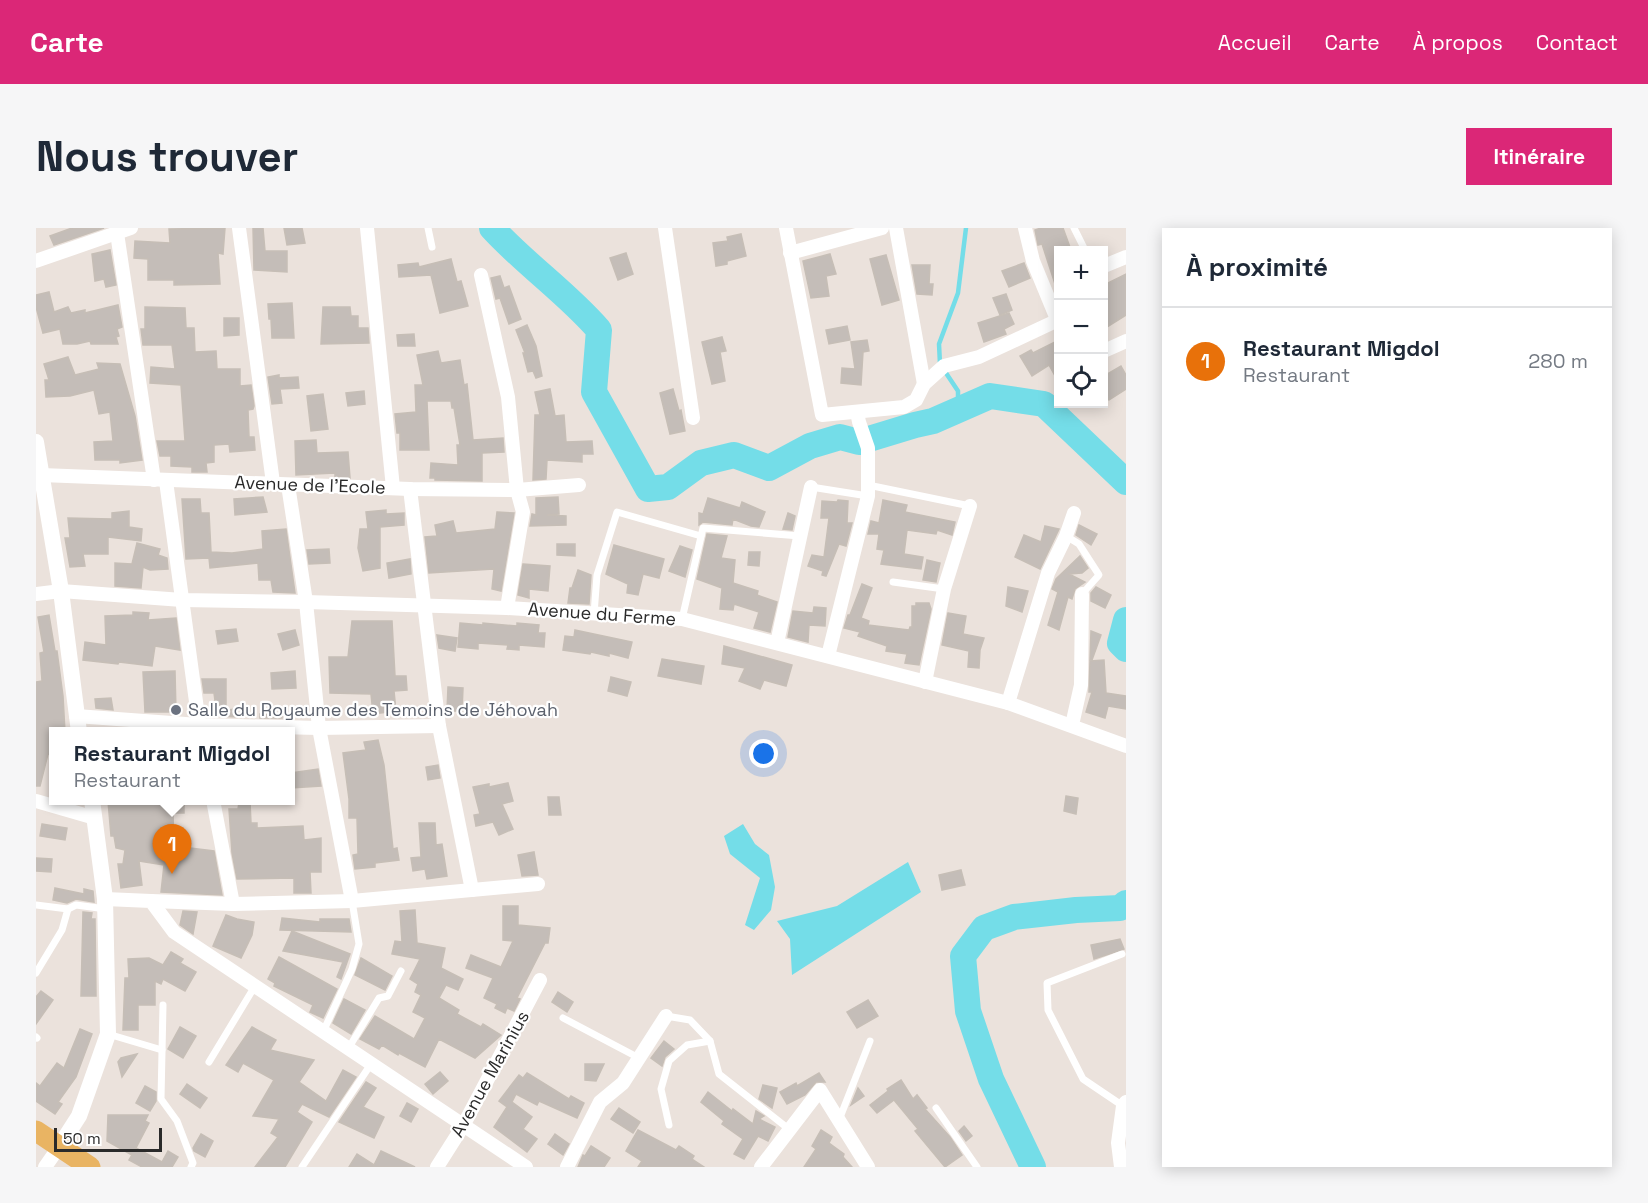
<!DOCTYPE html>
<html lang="fr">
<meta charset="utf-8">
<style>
body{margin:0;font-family:"Space Grotesk",sans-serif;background:#f6f6f7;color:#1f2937}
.controls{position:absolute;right:18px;top:18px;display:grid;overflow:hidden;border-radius:0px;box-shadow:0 3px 15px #0003}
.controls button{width:54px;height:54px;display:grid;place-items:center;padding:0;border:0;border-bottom:2px solid #e0e1e3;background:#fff;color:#1f2937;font:30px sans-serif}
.scale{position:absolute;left:18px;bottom:15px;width:108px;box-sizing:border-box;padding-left:6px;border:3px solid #2a2a2a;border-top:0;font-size:16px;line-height:21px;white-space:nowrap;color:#2a2a2a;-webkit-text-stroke:4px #fff;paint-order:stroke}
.you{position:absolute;left:728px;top:526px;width:21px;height:21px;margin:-15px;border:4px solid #fff;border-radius:50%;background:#1a73e8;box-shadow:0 0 0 9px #1a73e833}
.badge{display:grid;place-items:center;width:39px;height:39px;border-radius:50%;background:#db2777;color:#fff;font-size:20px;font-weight:700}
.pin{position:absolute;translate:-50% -50px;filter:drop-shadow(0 2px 3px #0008)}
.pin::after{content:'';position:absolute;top:32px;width:21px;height:18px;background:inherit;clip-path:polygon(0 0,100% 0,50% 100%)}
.popup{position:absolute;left:13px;top:499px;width:246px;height:78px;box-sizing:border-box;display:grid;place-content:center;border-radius:0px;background:#fff;filter:drop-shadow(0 2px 4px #0005);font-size:20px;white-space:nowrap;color:#747a83}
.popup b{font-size:22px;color:#1f2937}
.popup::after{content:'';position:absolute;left:50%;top:100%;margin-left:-12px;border:12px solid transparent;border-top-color:#fff}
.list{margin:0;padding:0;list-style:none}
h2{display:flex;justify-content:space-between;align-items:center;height:78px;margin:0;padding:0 24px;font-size:26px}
h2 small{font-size:20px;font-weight:400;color:#747a83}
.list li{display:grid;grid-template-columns:39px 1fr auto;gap:18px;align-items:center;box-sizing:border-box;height:108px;padding:0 24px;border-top:2px solid #e0e1e3}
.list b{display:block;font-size:22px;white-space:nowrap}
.list p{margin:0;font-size:20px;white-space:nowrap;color:#747a83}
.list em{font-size:20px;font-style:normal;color:#747a83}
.icon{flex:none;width:33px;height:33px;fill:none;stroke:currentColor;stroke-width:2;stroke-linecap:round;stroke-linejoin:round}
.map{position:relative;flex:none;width:1090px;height:939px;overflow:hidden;border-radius:0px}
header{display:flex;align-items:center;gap:36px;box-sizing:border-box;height:84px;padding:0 30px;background:#db2777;color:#fff}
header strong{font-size:28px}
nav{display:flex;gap:33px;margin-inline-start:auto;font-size:21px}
.intro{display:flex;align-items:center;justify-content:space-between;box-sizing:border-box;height:144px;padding:0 36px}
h1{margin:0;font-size:42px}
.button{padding:15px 27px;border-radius:0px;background:#db2777;color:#fff;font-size:21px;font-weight:700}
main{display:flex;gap:36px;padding:0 36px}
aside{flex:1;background:#fff;border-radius:0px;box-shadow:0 3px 15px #0003}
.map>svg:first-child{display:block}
.water{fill:#74dde8}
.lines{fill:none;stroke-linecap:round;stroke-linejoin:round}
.stream{stroke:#74dde8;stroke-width:4.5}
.river{stroke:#74dde8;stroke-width:26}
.building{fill:#c4bdb8;stroke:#c6beb6;stroke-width:1.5}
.service{stroke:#fff;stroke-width:7}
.minor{stroke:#fff;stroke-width:14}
.tertiary{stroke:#fff;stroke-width:16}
.primary{stroke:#e9b463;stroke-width:21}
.worship-dot{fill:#6b7280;stroke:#fff;stroke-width:2}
.labels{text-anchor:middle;stroke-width:4.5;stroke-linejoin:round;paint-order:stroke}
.street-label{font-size:18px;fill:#2a2a2a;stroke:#fff}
.worship-label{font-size:18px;fill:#5b616d;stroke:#fff;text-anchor:start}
</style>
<header>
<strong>Carte</strong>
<nav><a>Accueil</a><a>Carte</a><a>À propos</a><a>Contact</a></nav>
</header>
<div class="intro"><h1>Nous trouver</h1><a class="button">Itinéraire</a></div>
<main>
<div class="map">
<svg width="1090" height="939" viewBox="0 0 1090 939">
<rect width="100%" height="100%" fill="#ebe2dc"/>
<g class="water">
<path d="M707,596L719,616L733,627L739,659L735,682L718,702L709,697L724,650L694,626L688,608Z"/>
<path d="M872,634L885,664L756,747L754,711L741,693L801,678Z"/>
</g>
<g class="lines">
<path class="stream" d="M922,182V163L904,136L903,116L922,65L930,0"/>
<g class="river">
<path d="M456,0C490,37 531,65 563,102L558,164L612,261L632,259L665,235L698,227L733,240L774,218L804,209L823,214L879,197L897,193L954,168L1008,176L1090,254"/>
<path d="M1090,392L1084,415L1090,421"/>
<path d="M997,939L955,851L932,783L927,728L948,700L978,689L1040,682L1084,680L1090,675"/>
</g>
</g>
<g class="building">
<path d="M36,0H68L18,17L14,8Z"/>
<path d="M189,0L187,26L182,25L184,56L138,57V52H112V31L98,30L99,13L134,15L133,1Z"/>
<path d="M217,0H227L229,23H251V44L218,42Z"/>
<path d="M248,0H266L269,15L251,17Z"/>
<path d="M1005,0H1027L1035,22H1023V58L1020,59L1006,16L1002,17L999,2Z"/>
<path d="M705,6L710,28L691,33V36L680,38L677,15L692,13L691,9Z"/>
<path d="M74,22L80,57L70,59L68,51L59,53L56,26Z"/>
<path d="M590,25L597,46L582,52L574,30Z"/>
<path d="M794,26L800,46L790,48L793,68L775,70L767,33Z"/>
<path d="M850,27L863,72L846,77L834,31Z"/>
<path d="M415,31L421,54L425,53L432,78L404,85L395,47L363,49L362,37L382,35L383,39Z"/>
<path d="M988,35L994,50L973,59L966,43Z"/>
<path d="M876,37H894L893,56H897L896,67L881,66Z"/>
<path d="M1090,46V87L1068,101V57Z"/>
<path d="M464,48L468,60L473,58L485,91L473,96L464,70L460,71L455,50Z"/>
<path d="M13,64L18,84L32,79L35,85L49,82V85L82,77L86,99L81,101L83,108L80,109L82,116H55L54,113L41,116H27L24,101L7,105L0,79V67Z"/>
<path d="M970,66L976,82L964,87L957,70Z"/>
<path d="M256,75L258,110H236L235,91H233L232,76Z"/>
<path d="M109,79L149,80L150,100H158L159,124L180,123L181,141H204V158L215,157L218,178L217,181L212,182L213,209H218L219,222L194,224L193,216L178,217V234L170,235L171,244H156V239L135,238V228H124L121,213H149L145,157L114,155L115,139L139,141L136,117H107L105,101H109Z"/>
<path d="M287,79H314L315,88H322V100H332L333,115L285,116Z"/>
<path d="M973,85L978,96L968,101L970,106L948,114L942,95Z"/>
<path d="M188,90H203V107L188,108Z"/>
<path d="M491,97L500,118L506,148L500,150L497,143L492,144L487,125H489L480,102Z"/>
<path d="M811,98L814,112L793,116L790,102Z"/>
<path d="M378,106L379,118H362L361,107Z"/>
<path d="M686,109L690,123L684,124L689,153L676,156L666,114Z"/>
<path d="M831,112L833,123L827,124L825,157L805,155L806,140L819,141L815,114Z"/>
<path d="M1023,112V155L1013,137L996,148L984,128L995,122L997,125Z"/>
<path d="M402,123L405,135L424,132L428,157L431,156L437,212L467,210L468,224L446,225V253L399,252V250H394L395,235L422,237L421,217H424L418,180H416L415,173H391L393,222H364V205H361L359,186L380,184L379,157H387L381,127Z"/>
<path d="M32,129L39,147L63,141L61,135L84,136L99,188L106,232L84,235V232H59L58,214L77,213L74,184L63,186L58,162L34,168L10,169L9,152H13L8,136Z"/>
<path d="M1085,138L1090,147V161L1073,172L1068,163V148Z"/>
<path d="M243,147V150L262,149L263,160L244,161L246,175L236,176L232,149Z"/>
<path d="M514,161L519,188L528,187L530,214L556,213L557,226H546V234L511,232L510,251L497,252L499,187H504L499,164Z"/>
<path d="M637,161L643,183L645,182L649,203L634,206L624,165Z"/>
<path d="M328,163L329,176L312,178L310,165Z"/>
<path d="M287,166L292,201L275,203L271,168Z"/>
<path d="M280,212L281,225L312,224L314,250L299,249V245L260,247L259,213Z"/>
<path d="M227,269L231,284L199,287L198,271Z"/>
<path d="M522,269L523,286L511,287L530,288V297L494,298L496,286L500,287V270Z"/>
<path d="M672,270L704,280L706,274L729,284L723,299L715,298L697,291L696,297L667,294L663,297V285L667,286Z"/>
<path d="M146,271H164L165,285H173L175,324L196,325L227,321L226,303L250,301L259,365L237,364L235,352H223L222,335L174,340L173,330L150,331Z"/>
<path d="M802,272L812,273L811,295H816L810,318L803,316L790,348L786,347L787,343L772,338L776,327L788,329L793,290H785L786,273L801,274Z"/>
<path d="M847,272L871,277L869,284L919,294L916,307L901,302L900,306L871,302L868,326L887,329L885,341L845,336L848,322L841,321L843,306H832L835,293L843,295Z"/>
<path d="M350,282V286L368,285V297L344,299V340L327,343L322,320L324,301H332L330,284Z"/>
<path d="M93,283V299L106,301L105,313L72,309V326H47L49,338L34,339L29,310H34L32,290L76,291V285Z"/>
<path d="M461,284L478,285L465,363L456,361L458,341L393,345L389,309L401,308L399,297L417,293L420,305L459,301Z"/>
<path d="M752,285L759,288L756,302L747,301Z"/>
<path d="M1043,297L1061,306L1055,317L1040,307Z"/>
<path d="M1009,298L1023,301L1004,341L979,329L988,307L1005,314Z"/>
<path d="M671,306L691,308L685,330L699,332L697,355L722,363L721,367L741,374L734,404L718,400L723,384L698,376L697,382L684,381L686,360L661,351Z"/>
<path d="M101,315L124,321L122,327L131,330L132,341L114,342L107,339L105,360L79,358V335L96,336Z"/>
<path d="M521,316H539V328L521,327Z"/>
<path d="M578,317L628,331L623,350L607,346L602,367L591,365L592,356L570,346Z"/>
<path d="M644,318L656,322L649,349L633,343Z"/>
<path d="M293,321L294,335L273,336L271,322Z"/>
<path d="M713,324H724L723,338L712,337Z"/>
<path d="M1044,328L1052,340L1046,345L1033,346L1049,354L1039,361L1036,371L1032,369L1023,402L1012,397L1022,364L1016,361L1020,351Z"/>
<path d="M374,331L375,346L353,350L351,335Z"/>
<path d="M891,332L904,335L900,354L887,352Z"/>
<path d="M487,336L514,338L512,363L493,361V370L482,367Z"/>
<path d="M542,342L555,347L553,376L532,375L534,360H536Z"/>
<path d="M826,356L836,360L825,390L833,393L832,397L873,402L874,399H876V378H880V375H893L895,381L883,437L869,435L871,426L850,423L851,418L822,408L824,404L808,400L812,387H814Z"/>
<path d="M972,359L992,363L986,384L970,378Z"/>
<path d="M1060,359L1075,367L1069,380L1055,373V365Z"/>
<path d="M778,379L790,380L789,398L773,397L772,414L752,409L757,383L777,385Z"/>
<path d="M97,384L113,385L112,392L140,390L144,422L119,418L116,438L83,434L82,436L47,432L49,414L70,417L69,388L97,387Z"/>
<path d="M912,385L930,388L927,406L948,410L944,422L943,440L932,439L933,423L906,417Z"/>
<path d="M13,387L19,423H21L27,468L29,504H18V527L12,526L4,558H0V454L6,453L4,425L8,424L2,389Z"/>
<path d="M316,393H356L359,448H370L371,462L358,463L360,483L337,486L335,466L294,465L293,429H312Z"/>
<path d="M424,395L447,397V395L481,398V395L503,397L502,405H509L508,419L483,417V422L471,421L472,417L442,415V421L422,419Z"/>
<path d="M200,401L202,413L182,416L180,403Z"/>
<path d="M259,402L263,417L247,422L242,406Z"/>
<path d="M539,402L596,414L592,430L573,425V428L555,424L554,426L527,422L529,408L538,409Z"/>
<path d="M1055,403L1065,407L1056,432H1054Z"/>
<path d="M401,407L421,410L419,423L403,420Z"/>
<path d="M688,418L756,437L750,458L728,452L724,461L703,453L709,440L686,436Z"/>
<path d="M626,431L668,438L665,456L622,448Z"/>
<path d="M1068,432L1070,465L1090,468V481L1072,478L1069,490L1050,484L1056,464H1053L1054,433Z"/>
<path d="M139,443L140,484H109L107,444Z"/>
<path d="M259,443L260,460L236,461L235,445Z"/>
<path d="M575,449L595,454L591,468L572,463Z"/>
<path d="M166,451H190V482L201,481L202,489L181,488L178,465H168Z"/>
<path d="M412,459L427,460L426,483H411Z"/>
<path d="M75,470L77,482L60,480L59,471Z"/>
<rect x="224" y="486" width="22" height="4"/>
<path d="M342,512L348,537L357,621L361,620L363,632L339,635V639L319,641L317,627L322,626L321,590H313V571L307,525L330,522L328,514Z"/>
<path d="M402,537L404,550L392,552L390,539Z"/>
<path d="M282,541L285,558L255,560V545Z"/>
<path d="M472,555L477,573L466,576L477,601L463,607L457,594L440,598L438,587L444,586L437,559L453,556V559Z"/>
<path d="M1030,568L1042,570L1040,586L1028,583Z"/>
<path d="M512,569H523L525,587H513Z"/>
<path d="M72,573H148V585H137L138,618L178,623L186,667L125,664L128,637L103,633L106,657L85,660L82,636H87L89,622L80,620L78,608H75Z"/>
<path d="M203,574H214L215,595H221V600L267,598L268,612L285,610V644H274L275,665H258V650L201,651L196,625L193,581H202Z"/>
<path d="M383,595H399L400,617L406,616L411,648L391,651L389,641L377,643L375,630L385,629Z"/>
<path d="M6,596L31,600L29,612L4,608Z"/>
<path d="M498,624L502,647L486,648L482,627Z"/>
<path d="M0,630L16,631L15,644L0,643Z"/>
<path d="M925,642L929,657L906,662L903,647Z"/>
<path d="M19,660L48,666V661L57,663L58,674L40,671L31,675L17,672Z"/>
<path d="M467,678H482V697L514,700L512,715H509L481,770L484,771L478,783L471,780L469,785L459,780L461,776L448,770L457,750L430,740L435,727L465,739L477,713L467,712Z"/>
<path d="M379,682L381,715L409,720L405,740L427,751L422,762L410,757L403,770L423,782L421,786L445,799L447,796L465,807L439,830L403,811L389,839L363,825L362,827L346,817L343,821L324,811L339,788L378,811L389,790L377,784L385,767L379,764L382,756L374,751L384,731L356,726L359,713L366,714L364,683Z"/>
<path d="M147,683L161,684L157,706L144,697Z"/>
<path d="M47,684L56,685L55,691H59L60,768H45Z"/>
<path d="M190,687L201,691L218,694L216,707L205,730L177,718Z"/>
<path d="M246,690L284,694V691H313L315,704L244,702Z"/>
<path d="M256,703L314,726L305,751L301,749L307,734L247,723Z"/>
<path d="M1084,711L1088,721L1058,731L1055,717Z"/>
<path d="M135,724L147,731L144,735L160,744L149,763L127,751L125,756L119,753V777H102V802H87L89,750H93L92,731L113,730L127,737Z"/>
<path d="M243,729L301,761L287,790L274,784L277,777L238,758L239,755L232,751Z"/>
<path d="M325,730L356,748L349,762L319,747Z"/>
<path d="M5,763L17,772L0,796V769Z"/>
<path d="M522,764L537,774L531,784L516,774Z"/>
<path d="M308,771L329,782L315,806L297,795Z"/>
<path d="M832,772L842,788L821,800L811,784Z"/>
<path d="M144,799L160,808L147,830L132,821Z"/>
<path d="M216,799L240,812L234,822L278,832L263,854L290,873L307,842L320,849L293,889L266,876L261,884L276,894L249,939H219L242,909L235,905L243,891L217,888L238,852L207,835L202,844L190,837Z"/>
<path d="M44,801L56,806L40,849L22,874L26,876L19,886L0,873V855L4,858L21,835L28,840Z"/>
<path d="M628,813L638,821L629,829L626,838L615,830Z"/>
<path d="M101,826L86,849L82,834L85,830Z"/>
<path d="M549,836H568L560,853L549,852Z"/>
<path d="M404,844L412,853L397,866L389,856Z"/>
<path d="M491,845L533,871L535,868L548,875L541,890L503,873L501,877L480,866L476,874L496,889L487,901L501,911L491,924L458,899L471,879L463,873L483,847L487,850Z"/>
<path d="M783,845L789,854H780L769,867L751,876L744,864L760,855L761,858Z"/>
<path d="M865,852L877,871L881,867L891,880L889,881L914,909L926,927L909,939L879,903L882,901L858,872L841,885L834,877L852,863L851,861Z"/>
<path d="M330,854L340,860L327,879L348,889L338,910L303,894Z"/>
<path d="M151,856L171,870L164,880L144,866Z"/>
<path d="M727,857L741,860L736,880L723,871Z"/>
<path d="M109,858L120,864V873L114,883L100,875Z"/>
<path d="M822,860L828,868L815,877Z"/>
<path d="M672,864L696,883L697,881L717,896L720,883L728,888L723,891L739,899L732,913L722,908L708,931L698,926L707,911L686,896L688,893L665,874Z"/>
<path d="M371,875L382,881L375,894L364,888Z"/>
<path d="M583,880L604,894L597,905L575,891Z"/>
<path d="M72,887H112L109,893L113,895L100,920L126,934L132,923L142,929L136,939H106L93,932L96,927L71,913Z"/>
<path d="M928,898L936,908L930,913L923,903Z"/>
<path d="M602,902L640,922L643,918L658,928L656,931L668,939H602L606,933L590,923Z"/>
<path d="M785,902L796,909L793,915L808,926L807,929L816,939H768L780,921L776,918Z"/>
<path d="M165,906L177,913L169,929L158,923L157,920Z"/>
<path d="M519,906L533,916L527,927L512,916Z"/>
<path d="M555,918L574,930L568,939H542L547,927L549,928Z"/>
<path d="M345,923L379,939H313L321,926L338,937Z"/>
</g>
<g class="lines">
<g class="service">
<path d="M392,0L396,19"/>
<path d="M1038,0L1049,22"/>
<path d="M832,257L934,278"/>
<path d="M775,259L832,268"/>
<path d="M1030,308L1043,316L1063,347L1046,366"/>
<path d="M857,354L908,361"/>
<path d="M558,386L561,347L581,284L665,308"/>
<path d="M646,391L667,300L764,308"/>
<path d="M0,677L32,681"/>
<path d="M1086,726L1011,755L1012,782L1047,851L1087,878"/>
<path d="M0,745L26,702L32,681L40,677L70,681"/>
<path d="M127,777L125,871L141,893L157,935L155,939"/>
<path d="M630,788L654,792L674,813L683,846L754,902"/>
<path d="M527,790L603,830"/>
<path d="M287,804L316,741L323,716L316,673"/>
<path d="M72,806L126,822"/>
<path d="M0,809L1,810"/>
<path d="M312,821L343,770L352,768L365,743"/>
<path d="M173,834L219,758"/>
<path d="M900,880L941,939"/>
<path d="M803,892L834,813"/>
<path d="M633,897L625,861L633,833L651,817L674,813"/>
<path d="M266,939L335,836"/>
</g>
<g class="minor">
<path d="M203,0L237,255"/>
<path d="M331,0L357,260"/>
<path d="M629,0L657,190"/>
<path d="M750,0L786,187L868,179L880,172L888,156L908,138L943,129L1020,93"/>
<path d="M860,0L888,156"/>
<path d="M989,0L997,33L1023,96"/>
<path d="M81,5L118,252"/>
<path d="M754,25L846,0"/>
<path d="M0,33L95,0"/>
<path d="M1068,38L1090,29"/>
<path d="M445,47L472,169L481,262L487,284L471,380"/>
<path d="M1068,123L1090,113"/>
<path d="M5,247L374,261L481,262L543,257"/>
<path d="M130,253L164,503"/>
<path d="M252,257L270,374L283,500L316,673"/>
<path d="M374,261L403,498L436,662"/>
<path d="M0,366L25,363L146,372L270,374L471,380L646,391L972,475L1090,518"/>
<path d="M741,415L775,259"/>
<path d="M792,428L832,268V220L823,194L821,184"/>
<path d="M889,454L908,361L934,278"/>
<path d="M972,475L1012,345L1030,308L1038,285"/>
<path d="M40,488L163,497L283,500L403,498"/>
<path d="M1036,497L1045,457L1046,366"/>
<path d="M177,572L197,676"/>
<path d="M0,573L59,590"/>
<path d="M69,671L115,673L138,704L490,939"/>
<path d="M115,673L197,676L316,673L502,656"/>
<path d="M9,939L23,919"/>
<path d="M401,939L427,898L504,752"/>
<path d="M531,939L564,874L587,855L630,788"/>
<path d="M725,939L784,862L832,939"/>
<path d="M1085,939L1082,915L1087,878L1090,874"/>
</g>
<g class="tertiary">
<path d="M0,214L25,363L43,504"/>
<path d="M23,919L43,888L72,806L69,671L56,572"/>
</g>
<path class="primary" d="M0,903L54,939"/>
</g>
<circle class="worship-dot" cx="140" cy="482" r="6"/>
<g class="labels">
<g class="street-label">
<text transform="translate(274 257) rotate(2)" y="6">Avenue de l'Ecole</text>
<text transform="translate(566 386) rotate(4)" y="6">Avenue du Ferme</text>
<text transform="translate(454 846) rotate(-61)" y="6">Avenue Marinius</text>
</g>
<g class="worship-label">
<text x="152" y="488">Salle du Royaume des Temoins de Jéhovah</text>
</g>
</g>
</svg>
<div class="controls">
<button>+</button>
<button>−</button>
<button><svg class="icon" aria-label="locate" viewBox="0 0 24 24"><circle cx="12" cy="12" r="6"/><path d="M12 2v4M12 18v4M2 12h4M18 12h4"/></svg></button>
</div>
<div class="scale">50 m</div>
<div class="you"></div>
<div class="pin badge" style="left:136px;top:646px;background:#e8710a">1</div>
<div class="popup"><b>Restaurant Migdol</b>Restaurant</div>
</div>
<aside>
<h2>À proximité<small></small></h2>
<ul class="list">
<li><span class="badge" style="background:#e8710a">1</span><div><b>Restaurant Migdol</b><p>Restaurant</p></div><em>280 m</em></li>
</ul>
</aside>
</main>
